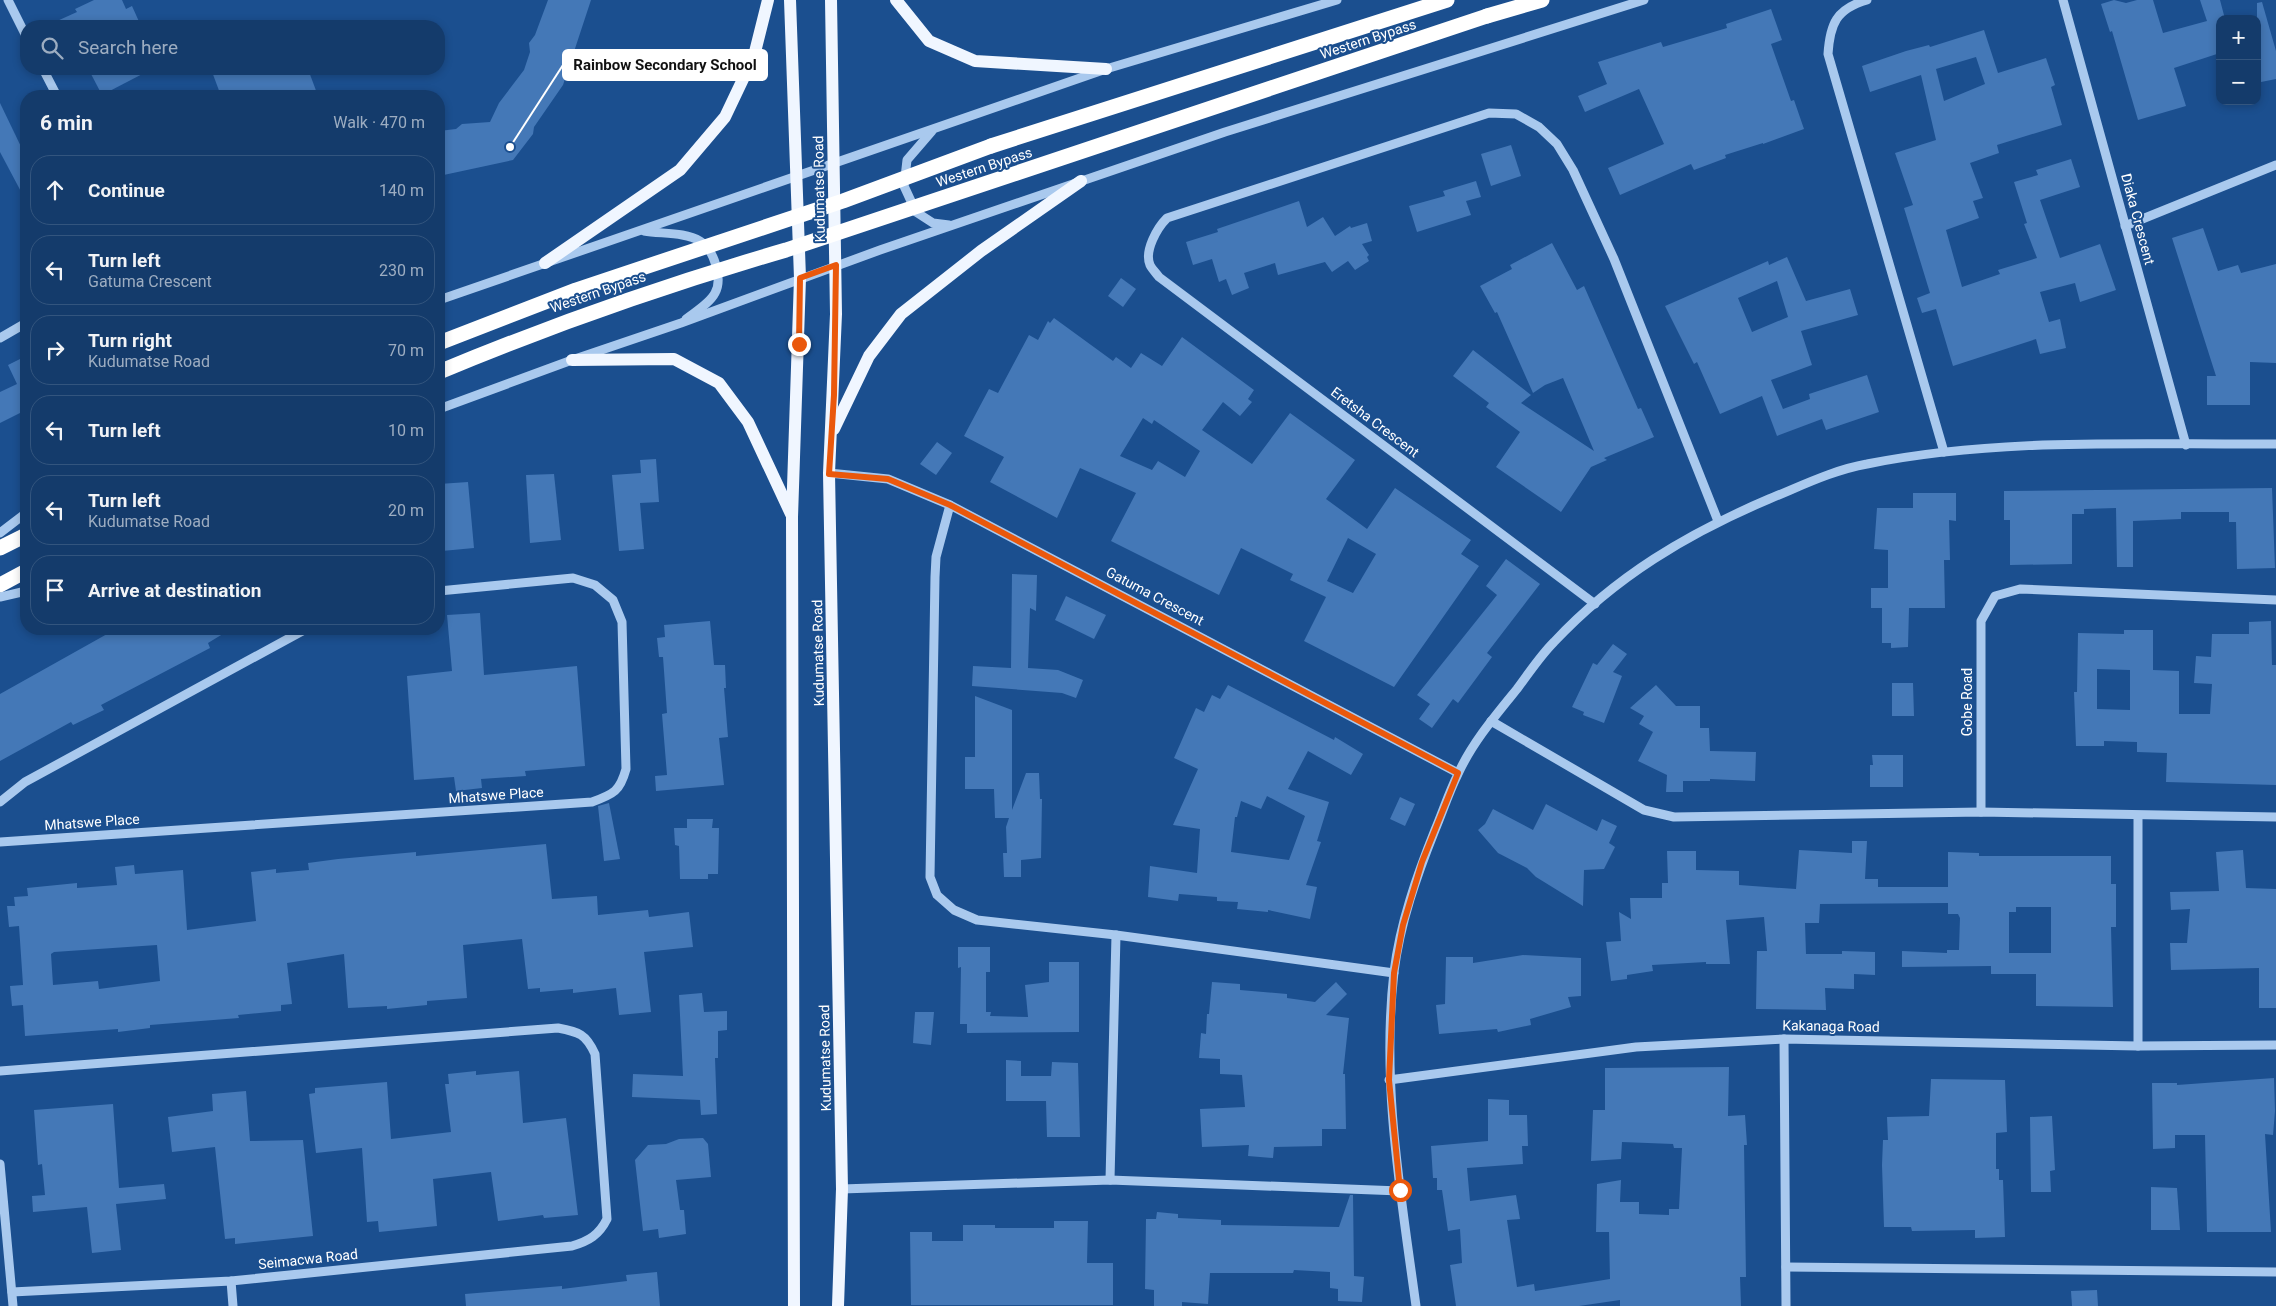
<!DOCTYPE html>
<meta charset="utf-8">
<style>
body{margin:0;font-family:Roboto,sans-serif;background:#1d4271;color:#f1f3f6}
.controls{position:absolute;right:15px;top:15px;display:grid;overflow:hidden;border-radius:10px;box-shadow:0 2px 8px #0003}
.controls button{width:45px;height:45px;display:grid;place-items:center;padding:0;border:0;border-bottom:1px solid #33557e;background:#143b6b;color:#f1f3f6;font:25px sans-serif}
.stop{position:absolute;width:15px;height:15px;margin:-11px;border:4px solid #ea580c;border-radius:50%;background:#fff}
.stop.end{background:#ea580c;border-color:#fff;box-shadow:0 1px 5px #0008}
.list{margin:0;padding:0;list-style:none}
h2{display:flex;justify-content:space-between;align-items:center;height:65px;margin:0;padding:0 20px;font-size:21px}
h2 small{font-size:16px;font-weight:400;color:#9dadc1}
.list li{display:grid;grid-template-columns:32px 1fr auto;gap:15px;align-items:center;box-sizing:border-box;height:70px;margin:0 10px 10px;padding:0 10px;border:1px solid #33557e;border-radius:20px}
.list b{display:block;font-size:19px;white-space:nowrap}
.list p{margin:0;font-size:16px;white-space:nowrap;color:#9dadc1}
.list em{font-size:16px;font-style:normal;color:#9dadc1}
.icon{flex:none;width:28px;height:28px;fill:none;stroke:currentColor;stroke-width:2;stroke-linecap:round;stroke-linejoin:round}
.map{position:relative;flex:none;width:2276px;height:1306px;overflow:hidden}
.search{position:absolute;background:#143b6b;box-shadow:0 2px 8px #0003;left:20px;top:20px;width:425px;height:55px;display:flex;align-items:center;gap:12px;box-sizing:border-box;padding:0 18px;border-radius:20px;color:#9dadc1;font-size:19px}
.panel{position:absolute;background:#143b6b;box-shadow:0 2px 8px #0003;left:20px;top:90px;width:425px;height:545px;border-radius:20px}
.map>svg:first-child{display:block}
.building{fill:#4478b7;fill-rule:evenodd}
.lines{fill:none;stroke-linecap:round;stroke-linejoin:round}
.minor{stroke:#a9c9ee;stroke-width:9}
.major{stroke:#f0f6ff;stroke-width:12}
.highway{stroke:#fff;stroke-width:15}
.highway-bridge{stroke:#fff;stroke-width:15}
.route{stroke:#ea580c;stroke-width:6}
.labels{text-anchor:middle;stroke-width:4;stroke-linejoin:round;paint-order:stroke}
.street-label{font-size:14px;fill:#fff;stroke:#1b4f8f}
.leader{fill:none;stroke:#fff;stroke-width:2}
.callout-dot{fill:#fff;stroke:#1b4f8f;stroke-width:2}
.callout{fill:#fff;stroke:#fff;stroke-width:2}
.callout-label{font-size:15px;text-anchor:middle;font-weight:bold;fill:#111}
</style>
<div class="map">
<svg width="2276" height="1306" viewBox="0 0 2276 1306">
<rect width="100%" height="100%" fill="#1b4f8f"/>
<g class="building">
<path d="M94,0H122L126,9L132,6L141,26H46L77,12L75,9Z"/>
<path d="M548,0H591L563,85L534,127L533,134L513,160L439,176V131L456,129L462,124L490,122L499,103L524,70L530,52L529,43L535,35Z"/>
<path d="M2114,0L2126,3L2137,0H2153L2163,33L2207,21L2200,0H2220L2225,19H2220V53L2174,68L2186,106L2138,120L2112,31L2110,32L2101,4Z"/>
<path d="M2262,2L2276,51V79L2261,82L2257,66V3Z"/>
<path d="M1771,9L1782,40L1771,44L1791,101L1794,100L1804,129L1763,144V143L1725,155L1726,158L1694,170L1691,164L1620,195L1608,168L1664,144L1639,89L1585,112L1578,96L1607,84L1598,62L1661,42L1663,47L1727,28L1726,24Z"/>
<path d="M1984,30L1998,73L2046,58L2055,85L2051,87L2062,125L1997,145L1999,153L1970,163L1983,198L1973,201L1979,218L1946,230L1962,287L2000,274L1998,270L2037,258L2024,224L2027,223L2014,182L2038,175L2036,170L2071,159L2080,187L2040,200L2060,258L2100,244L2116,290L2080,302L2075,283L2040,292L2049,322L2060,319L2066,348L2040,354L2036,339L1953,366L1936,309L1922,313L1917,298L1930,293L1904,208L1913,205L1895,153L1936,140L1921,75L1870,92L1862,66L1906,51L1929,45L1930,47ZM1976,57L1985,84L1944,101L1936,69Z"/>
<path d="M101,69H152L102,95L91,74Z"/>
<path d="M211,69H308L318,96H221Z"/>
<path d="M0,103L26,157V201L0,152Z"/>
<path d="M1511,145L1521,176L1491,186L1481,154Z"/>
<path d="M1476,181L1481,197L1466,201L1471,215L1417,232L1409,206L1445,196L1443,191Z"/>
<path d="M1299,201L1307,227L1323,217L1335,236L1350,226L1351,228L1367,223L1372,241L1362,244L1369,255L1367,257L1369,261L1355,270L1348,261L1332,272L1325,262L1278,275L1275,263L1244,273L1249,288L1232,295L1226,279L1219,282L1212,259L1193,265L1186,242L1218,232L1217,229Z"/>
<path d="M2203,228L2218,271L2238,265L2241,273L2276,264V363L2250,362V405H2207V376H2216L2172,238Z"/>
<path d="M1552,243L1577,290L1584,286L1638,409L1641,408L1654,437L1604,458L1607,460L1591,467L1561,512L1496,467L1520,432L1486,407L1489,403L1453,376L1473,350L1531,395L1521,403L1594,451L1563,378L1545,385L1533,393L1497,312L1495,313L1480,286L1512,269L1510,265Z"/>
<path d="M1787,257L1806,301L1850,289L1858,315L1801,331L1812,365L1771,380L1783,409L1810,399L1809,394L1867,375L1879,412L1826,430L1822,419L1777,436L1762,396L1720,414L1697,362L1694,364L1665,306L1768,261L1769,265ZM1777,281L1788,317L1752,332L1738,298Z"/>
<path d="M1121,278L1136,289L1123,307L1108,296Z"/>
<path d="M1054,318L1113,361L1116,357L1131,368L1141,353L1162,366L1182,337L1254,390L1248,399L1252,402L1240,416L1223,402L1202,430L1252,464L1290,413L1355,460L1326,499L1367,529L1395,488L1471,540L1461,554L1479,566L1394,687L1304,641L1326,597L1290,580L1293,574L1241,548L1219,595L1111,541L1136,493L1080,468L1057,518L990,482L1004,457L964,436L989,389L998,393L1029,335L1038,340L1048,321L1050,323ZM1143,418L1152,424L1154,420L1200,451L1185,477L1158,461L1152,470L1120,456ZM1348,538L1376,554L1353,593L1327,581Z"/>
<path d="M22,358L26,367V410L0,423V392L17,384L8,365Z"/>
<path d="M937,442L952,453L936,475L920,464Z"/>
<path d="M656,459L659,502L640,503L644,549L619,551L612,475L641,473L640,460Z"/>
<path d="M554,474L561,540L530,543L526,475Z"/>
<path d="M468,482L474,548L442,551L439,484Z"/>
<path d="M2272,488L2275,568L2237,569L2236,522H2229V512H2181V519L2133,521V567H2117L2116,508L2084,509V514H2072V564L2010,565V520H2004V491Z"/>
<path d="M1913,493H1956V521L1949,520L1950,560H1944L1945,608H1909L1908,647L1891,648V643H1882V608H1871V588H1888V550L1874,549L1877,508H1913Z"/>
<path d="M1506,559L1540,584L1487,653L1492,657L1458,703L1453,699L1432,728L1419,719L1430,704L1417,695L1497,595L1486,586Z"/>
<path d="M1012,574L1037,575L1036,611L1030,608L1028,668L1058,670L1083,680L1076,698L1062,693L972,686L973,666L1011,668Z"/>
<path d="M1066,596L1106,615L1094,639L1055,620Z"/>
<path d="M480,613L484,675L577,666L585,766L525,771L526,776L481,779L482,788L456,791L454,777L414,780L407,676L452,671L447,615Z"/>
<path d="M710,621L714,665H725L726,688H724L728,737L719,738L724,785L656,791L655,776L667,775L662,714L667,713L663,657H659L657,638L665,637L664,625Z"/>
<path d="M2271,621L2272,665H2276V785L2166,782L2167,753L2137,752V742L2104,741V746H2076L2074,692H2077L2078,633L2124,634V630H2153V670L2179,671V714H2210L2212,684L2194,683L2196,656L2211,657L2212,634H2249V622ZM2097,669L2130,670V710L2097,709Z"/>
<path d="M116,629H231L208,643L210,648L101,705L104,710L73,725L71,722L0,761V694Z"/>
<path d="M1613,644L1627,654L1613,672L1622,676L1604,723L1583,715L1584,712L1572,707L1593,663L1597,665Z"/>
<path d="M1892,683H1913L1914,716H1892Z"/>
<path d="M1228,685L1334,740L1335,737L1363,754L1351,775L1308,751L1288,789L1329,802L1317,841L1321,842L1306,885L1317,887L1310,919L1268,910V912L1237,909L1238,902L1217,901V897L1179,894L1178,901L1148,897L1150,866L1197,873L1200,829L1173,825L1198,769L1174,758L1196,708L1204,712L1212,695L1220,699ZM1267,796L1305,816L1289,860L1231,852L1235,817H1237L1241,801L1261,809Z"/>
<path d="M1656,685L1676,706H1700V728H1709L1710,751L1756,752L1755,781L1710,779V781H1683V792H1666L1667,775L1638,761L1653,732L1639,724L1644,716L1630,708Z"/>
<path d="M975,696L1012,710V810L1026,773H1039L1040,799H1042L1041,858L1021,860V877H1004L1003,853H1007L1006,827L1009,818H995L994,789H965V757H975Z"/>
<path d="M1872,755H1903V787H1870V765H1873Z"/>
<path d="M1400,797L1415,804L1405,826L1390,819Z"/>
<path d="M609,803L620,859L604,861L598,806Z"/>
<path d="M1546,804L1597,831L1602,819L1617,826L1609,843L1615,847L1604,869L1584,870L1583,906L1536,877L1527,868L1498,853L1478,830L1485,824L1493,809L1533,830Z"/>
<path d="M687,819H713L712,828H719L718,874H708V879H680L679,846L675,845L674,828H687Z"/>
<path d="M1852,841H1867L1865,879H1878V887H1948V852L1979,853V856H2111V884H2116V927H2111L2113,1007L2036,1006V974H1991V966L1902,967V951L1947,953V950H1959L1960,918L1958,914H1948V903L1820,904L1819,923H1805L1806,954H1842V951L1875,952V975L1854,974V989L1825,988L1826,1010L1756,1009L1757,951H1767L1764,917L1726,920L1730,964H1706V962L1652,965L1653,971L1627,975V979L1611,981L1606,942L1621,941L1619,912L1631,919L1630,898H1662V883H1668L1667,851H1696V870L1739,871V885L1796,889L1799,850L1852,853ZM2016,907H2051V953H2009V912H2016Z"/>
<path d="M546,844L552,899L597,896L598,915L648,910L649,917L689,912L693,947L644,952L651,1012L619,1015L616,988L573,993V989L540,992V988L528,989L522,939L463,945L467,998L427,1001V1005L387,1009V1006L348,1008L344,954L287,963L292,1004L281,1005V1011L238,1015L239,1018L150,1025V1028L118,1032V1029L25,1036L23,1005L12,1006L10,986L23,985L19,926L9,927L7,906H15L14,897L28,896L27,888L77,883V888L117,885L115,867L134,865L135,874L183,870L187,930L256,921L251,872L276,869V873L309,870L308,863L338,859L416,852V856ZM157,945L160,981L99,989L98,981L53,985L51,954L54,952Z"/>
<path d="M2243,850L2246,888L2276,889V1008H2259V968L2171,970L2170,943H2187L2190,909L2171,910L2170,892L2219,891L2216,852Z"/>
<path d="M958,947H990V972H986V1012H991L990,1016L1028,1017L1025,985L1049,982V962H1079V1032L967,1033V1024H960L961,967L958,968Z"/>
<path d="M1523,955L1581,958V996L1568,997L1571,1007L1530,1019L1531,1025L1498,1032L1497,1029L1439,1034L1436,1005L1445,1004L1446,957H1473V963Z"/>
<path d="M1212,982L1240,984V990L1287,994V998L1315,1002L1336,982L1347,994L1326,1015L1349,1018L1343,1074H1345L1346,1129H1322V1146L1274,1147L1273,1158L1248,1156L1249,1145L1202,1147L1200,1109L1245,1107L1242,1075L1220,1074V1059L1199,1058L1201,1033L1206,1034L1207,1014H1209Z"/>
<path d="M702,993L704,1012L727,1011V1030L718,1031V1058H715L717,1114L701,1115L700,1100L632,1097L633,1074L683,1076L679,995Z"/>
<path d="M915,1012H934L931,1045L913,1043Z"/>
<path d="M1006,1060L1021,1061V1076H1051L1052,1062L1078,1063L1080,1137H1047L1046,1101H1006Z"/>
<path d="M1729,1067L1728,1116L1745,1115L1747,1145H1744L1746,1277H1740L1741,1306H1620V1300L1579,1306H1456L1450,1265L1462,1263L1460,1229L1448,1231L1442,1190H1437V1178H1433L1431,1146L1488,1141V1099L1509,1100V1115H1527L1528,1146H1522L1523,1164L1467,1168L1470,1201L1516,1195L1520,1219L1507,1220L1517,1287L1534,1284L1535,1291L1610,1279L1609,1232H1596L1597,1184L1621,1180L1620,1202H1639V1214L1669,1215V1209H1679L1682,1148H1674L1673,1144L1622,1142L1621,1159L1591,1161L1593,1110H1605V1068Z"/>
<path d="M476,1071V1075L519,1071L523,1123L566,1118L578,1215L544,1218L543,1215L498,1221L491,1172L433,1179L437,1226L379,1232L378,1221L367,1222L362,1148L316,1153L309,1094L315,1093V1088L387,1082L391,1139L451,1132L445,1084H449L448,1074Z"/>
<path d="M2274,1078L2275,1111L2273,1135L2265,1134L2271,1232H2207L2205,1135H2175V1148L2153,1149L2152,1083H2177V1085Z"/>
<path d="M1931,1079L2005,1080L2007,1132L1996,1133V1169H1999V1180H2003L2005,1237L1975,1238V1230L1912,1231L1911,1227H1884L1882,1165L1883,1140H1888L1887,1117L1929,1116Z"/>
<path d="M246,1091L250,1141L303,1140L313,1236L235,1244V1238L225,1239L215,1147L172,1152L168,1117L213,1111L212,1094Z"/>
<path d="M113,1104L119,1188L164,1184L166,1199L116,1204L121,1250L92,1253L87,1207L33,1212L32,1196L45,1195L42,1164L38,1165L34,1110Z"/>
<path d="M2052,1116L2055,1170L2050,1171L2051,1192H2031L2030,1117Z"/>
<path d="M703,1138L708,1144L711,1177L676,1180L680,1210H684L686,1234L659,1238L658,1229L643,1231L635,1160L648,1145L666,1144L679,1139Z"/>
<path d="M2151,1187L2177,1188L2180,1230H2151Z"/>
<path d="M1350,1195H1353L1354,1276L1364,1277L1362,1302L1338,1301V1289L1330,1288V1272L1294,1270L1293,1273H1210L1208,1304L1182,1302V1306H1154V1290L1145,1289L1146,1219H1156L1157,1212L1178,1214V1218L1221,1220V1225L1339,1227Z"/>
<path d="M1054,1221H1088L1087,1263H1113V1305H911L910,1232H932V1241H963V1225H995V1228H1054Z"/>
<path d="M657,1272L660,1306H466L465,1294L562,1286V1289L627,1281L626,1275Z"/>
<path d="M2097,1290L2098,1306H2072L2071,1291Z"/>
</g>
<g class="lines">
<g class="minor">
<path d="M8,0L26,36"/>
<path d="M1867,0C1836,9 1830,24 1828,54L1944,452"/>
<path d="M2063,0L2186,445"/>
<path d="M43,69L57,96"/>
<path d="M932,131L907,160L904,186L916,212L933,223L949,225"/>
<path d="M2125,226L2276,165"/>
<path d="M644,231C661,234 685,232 700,241C714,249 723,279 715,293C710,303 695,312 686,319"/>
<path d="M439,300L1106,69L1337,0"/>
<path d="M0,338L26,323"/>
<path d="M439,409L572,360L681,323L880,250L1225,132L1644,0"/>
<path d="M829,473L888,479L950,505L1458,773"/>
<path d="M950,505L936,557L935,577L930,877L937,895L954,910L977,920L1116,935L1394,973"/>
<path d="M0,533L26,513"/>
<path d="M0,597L26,591"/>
<path d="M1595,604L1159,277C1156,273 1152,269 1150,265C1144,251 1157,228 1167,218L1489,113L1516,114L1539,127L1557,144L1573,170L1614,259L1718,521"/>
<path d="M1491,721L1644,810L1674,817L1981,812L2276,817"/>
<path d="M0,802L25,782L306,629"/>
<path d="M1981,812V621L1995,596L2020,589L2276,600"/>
<path d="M2138,816V1046"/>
<path d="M0,842L592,802C614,794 620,791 626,769L622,622L613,600L595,585L573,578L439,591"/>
<path d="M1784,1039L1786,1306"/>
<path d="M0,1071L558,1028C579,1032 586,1034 595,1054L607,1219C599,1235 589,1241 572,1246L231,1281L12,1292"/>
<path d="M1389,1080L1636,1047L1784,1039L2138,1046L2276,1045"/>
<path d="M0,1164L13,1306"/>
<path d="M1110,1180L1116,935"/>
<path d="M842,1189L1110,1180L1400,1191"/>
<path d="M1786,1267L2276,1272"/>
<path d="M231,1281L233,1306"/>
<path d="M1416,1306C1401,1195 1381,1084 1394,972C1400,923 1417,875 1435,830C1443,811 1449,792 1458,774C1472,743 1495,716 1517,689C1529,673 1540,656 1554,642C1616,576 1687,534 1769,499C1801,486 1833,470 1867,464C2001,437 2140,445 2276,444"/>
</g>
<g class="major">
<path d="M790,0L800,278L792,517L794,1306"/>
<path d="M831,0L836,314L829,473L842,1189L838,1306"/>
<path d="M896,0L929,41L975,61L1106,69"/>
<path d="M545,263L680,170L725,117L754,56L768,0"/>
<path d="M572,360L674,359L719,383L748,422L791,514"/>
<path d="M834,429L869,356L901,314L981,251L1081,181"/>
</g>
<g class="highway">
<path d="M1487,16L1542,0"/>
<path d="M991,146L1447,0"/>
<path d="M0,548L26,535"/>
<path d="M0,585L26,571"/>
</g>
<g class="highway-bridge">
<path d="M439,343L576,290L843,201L991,146"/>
<path d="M439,372C554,324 666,285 786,250L1487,16"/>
</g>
</g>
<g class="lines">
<path class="route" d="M799,344L800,278L836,265L834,395L829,474L888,479L950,505L1458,773L1422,862L1403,925L1394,973L1389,1080L1400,1190"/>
</g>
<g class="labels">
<g class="street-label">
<text transform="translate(1368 39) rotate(-18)" y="5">Western Bypass</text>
<text transform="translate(984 167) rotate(-18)" y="5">Western Bypass</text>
<text transform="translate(819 189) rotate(-91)" y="5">Kudumatse Road</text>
<text transform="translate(2138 219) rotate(75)" y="5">Diaka Crescent</text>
<text transform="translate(598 292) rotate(-19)" y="5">Western Bypass</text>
<text transform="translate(1375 422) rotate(37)" y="5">Eretsha Crescent</text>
<text transform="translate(1155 596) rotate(28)" y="5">Gatuma Crescent</text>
<text transform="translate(818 653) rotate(-91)" y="5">Kudumatse Road</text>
<text transform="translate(1967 702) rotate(-90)" y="5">Gobe Road</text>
<text transform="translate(496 795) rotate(-4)" y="5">Mhatswe Place</text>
<text transform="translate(92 822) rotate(-4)" y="5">Mhatswe Place</text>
<text transform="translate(1831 1026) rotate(1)" y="5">Kakanaga Road</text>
<text transform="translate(825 1058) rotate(-91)" y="5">Kudumatse Road</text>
<text transform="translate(308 1259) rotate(-6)" y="5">Seimacwa Road</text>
</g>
</g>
<path class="leader" d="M510 147L563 65"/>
<circle class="callout-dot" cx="510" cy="147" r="5"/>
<rect class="callout" x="563" y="50" width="204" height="30" rx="5"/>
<g class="callout-label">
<text x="665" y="70">Rainbow Secondary School</text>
</g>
</svg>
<div class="controls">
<button>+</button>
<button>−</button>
</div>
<div class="stop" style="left:1400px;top:1190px"></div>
<div class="stop end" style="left:799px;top:344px"></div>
<div class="search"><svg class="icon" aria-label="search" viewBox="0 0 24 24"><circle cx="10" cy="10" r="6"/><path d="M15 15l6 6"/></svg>Search here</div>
<section class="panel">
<h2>6 min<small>Walk · 470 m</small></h2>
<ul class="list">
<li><svg class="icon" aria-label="ahead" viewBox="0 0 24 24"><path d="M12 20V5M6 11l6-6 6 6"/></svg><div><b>Continue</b></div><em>140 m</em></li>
<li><svg class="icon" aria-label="left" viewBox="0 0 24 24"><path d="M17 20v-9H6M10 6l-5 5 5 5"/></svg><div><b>Turn left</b><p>Gatuma Crescent</p></div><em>230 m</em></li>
<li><svg class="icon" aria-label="right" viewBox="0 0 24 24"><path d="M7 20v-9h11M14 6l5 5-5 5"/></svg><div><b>Turn right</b><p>Kudumatse Road</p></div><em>70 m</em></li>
<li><svg class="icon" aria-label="left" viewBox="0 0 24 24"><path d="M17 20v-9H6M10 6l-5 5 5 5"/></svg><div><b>Turn left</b></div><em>10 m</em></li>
<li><svg class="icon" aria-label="left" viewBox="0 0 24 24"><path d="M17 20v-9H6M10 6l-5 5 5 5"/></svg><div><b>Turn left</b><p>Kudumatse Road</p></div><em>20 m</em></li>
<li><svg class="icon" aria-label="arrive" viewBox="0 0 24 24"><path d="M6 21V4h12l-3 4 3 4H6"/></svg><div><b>Arrive at destination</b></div></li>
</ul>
</section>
</div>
